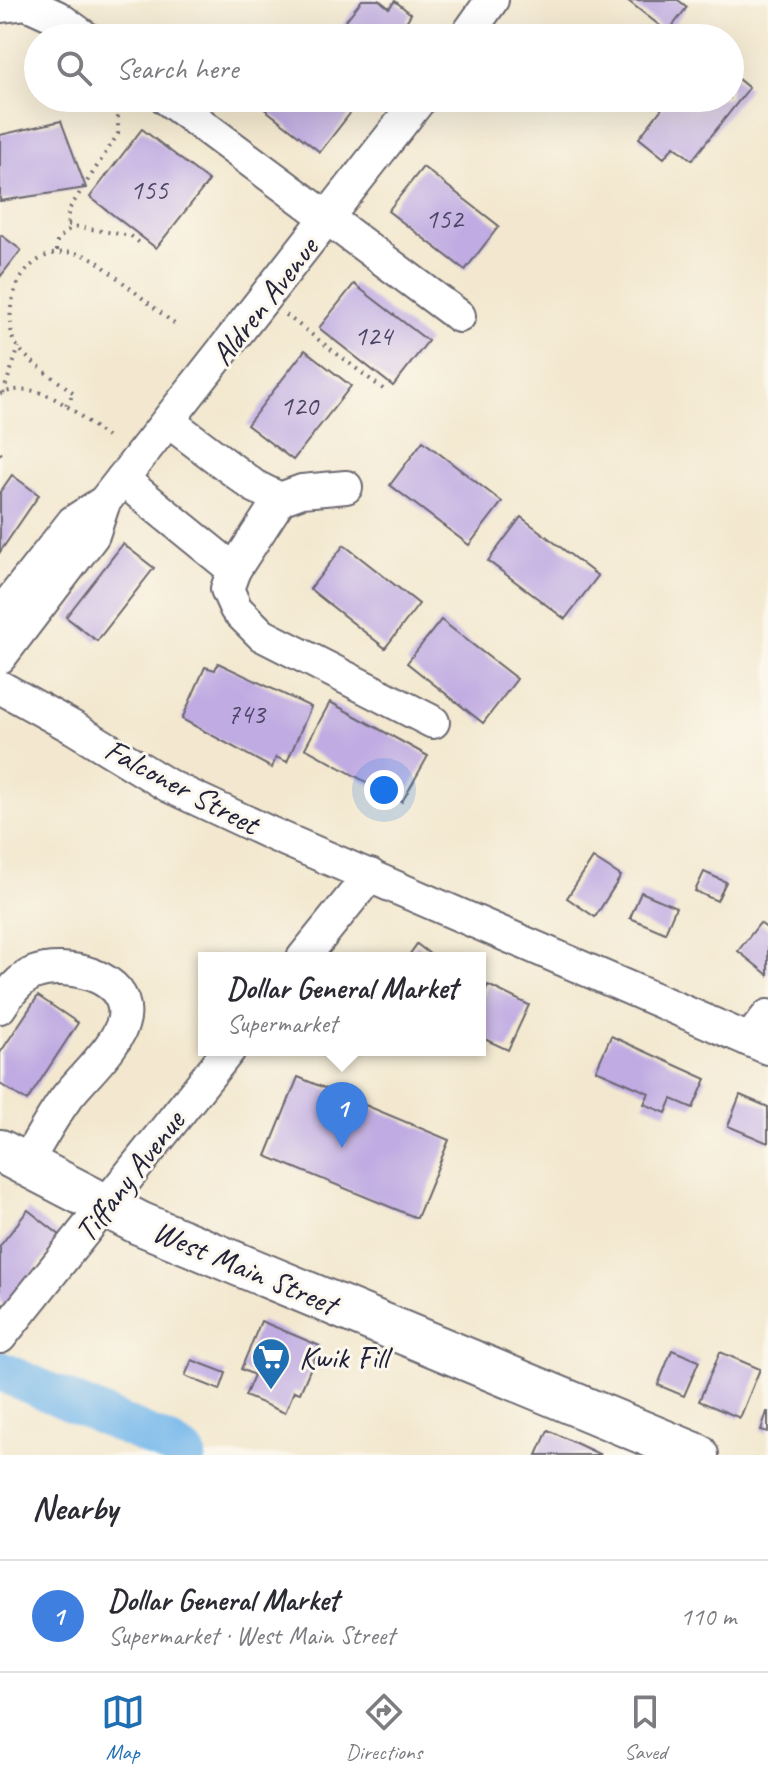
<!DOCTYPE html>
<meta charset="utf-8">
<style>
body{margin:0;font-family:Caveat,sans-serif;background:#f2f2f3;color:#2b2b33}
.you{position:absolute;left:384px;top:790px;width:28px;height:28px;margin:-20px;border:6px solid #fff;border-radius:50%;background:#1a73e8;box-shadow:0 0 0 12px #1a73e833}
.badge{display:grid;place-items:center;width:52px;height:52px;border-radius:50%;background:#1f6fb2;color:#fff;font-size:26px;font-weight:700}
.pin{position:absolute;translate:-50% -66px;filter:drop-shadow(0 2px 4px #0008)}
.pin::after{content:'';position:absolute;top:42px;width:28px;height:24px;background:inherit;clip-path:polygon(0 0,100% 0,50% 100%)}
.popup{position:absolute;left:198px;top:952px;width:288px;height:104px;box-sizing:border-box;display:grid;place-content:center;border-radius:0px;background:#fff;filter:drop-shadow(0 2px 6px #0005);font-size:26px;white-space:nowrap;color:#7c7c81}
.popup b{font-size:30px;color:#2b2b33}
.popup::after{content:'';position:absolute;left:50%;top:100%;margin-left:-16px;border:16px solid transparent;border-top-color:#fff}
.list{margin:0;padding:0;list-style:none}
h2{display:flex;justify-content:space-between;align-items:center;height:104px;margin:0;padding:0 32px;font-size:34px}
h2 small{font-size:26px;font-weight:400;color:#7c7c81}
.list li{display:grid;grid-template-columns:52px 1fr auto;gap:24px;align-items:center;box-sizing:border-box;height:112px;padding:0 32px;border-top:2px solid #e1e1e2}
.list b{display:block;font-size:30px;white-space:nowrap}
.list p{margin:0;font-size:26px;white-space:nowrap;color:#7c7c81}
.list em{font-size:26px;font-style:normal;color:#7c7c81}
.icon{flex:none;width:44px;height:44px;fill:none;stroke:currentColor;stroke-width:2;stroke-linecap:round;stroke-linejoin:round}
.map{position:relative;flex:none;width:768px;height:1455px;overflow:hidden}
.search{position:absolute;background:#fff;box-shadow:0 8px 32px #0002;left:24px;right:24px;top:24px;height:88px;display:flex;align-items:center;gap:20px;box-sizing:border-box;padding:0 28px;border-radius:44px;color:#7c7c81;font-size:30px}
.sheet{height:216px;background:#fff}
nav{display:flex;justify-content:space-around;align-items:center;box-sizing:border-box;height:112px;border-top:2px solid #e1e1e2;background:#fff;font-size:22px;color:#7c7c81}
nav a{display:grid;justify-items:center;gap:4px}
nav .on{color:#1f6fb2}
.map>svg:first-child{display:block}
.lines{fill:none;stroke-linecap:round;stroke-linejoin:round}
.river{stroke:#76b8eb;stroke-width:40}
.building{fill:#c0abe2}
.minor-casing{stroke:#6b676f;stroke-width:36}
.major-casing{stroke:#6b676f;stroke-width:46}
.path{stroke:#6b676f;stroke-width:4;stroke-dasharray:2 6;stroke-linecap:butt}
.minor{stroke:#fff;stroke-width:32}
.major{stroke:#fff;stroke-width:42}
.labels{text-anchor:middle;stroke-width:6;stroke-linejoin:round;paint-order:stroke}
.number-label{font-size:28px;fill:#4a4465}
.street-label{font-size:32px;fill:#22223b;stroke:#fbf7ec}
.poi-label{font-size:32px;fill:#22223b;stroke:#fbf7ec;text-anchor:start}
</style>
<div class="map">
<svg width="768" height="1455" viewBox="0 0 768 1455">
<rect width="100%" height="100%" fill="#fbf7ec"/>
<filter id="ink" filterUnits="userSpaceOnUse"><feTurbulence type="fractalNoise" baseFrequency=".0125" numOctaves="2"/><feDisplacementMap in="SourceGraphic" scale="16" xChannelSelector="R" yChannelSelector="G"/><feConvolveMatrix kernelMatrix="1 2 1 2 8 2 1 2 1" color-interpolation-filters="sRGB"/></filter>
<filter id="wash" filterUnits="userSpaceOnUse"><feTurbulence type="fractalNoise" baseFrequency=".006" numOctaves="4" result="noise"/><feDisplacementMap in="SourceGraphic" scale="32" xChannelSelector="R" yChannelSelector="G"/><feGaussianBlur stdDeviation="1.8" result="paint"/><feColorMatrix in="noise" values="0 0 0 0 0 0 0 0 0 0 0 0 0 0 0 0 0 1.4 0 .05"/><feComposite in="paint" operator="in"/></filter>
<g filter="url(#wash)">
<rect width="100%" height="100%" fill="#f3e8cf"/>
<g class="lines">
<path class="river" d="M0,1371L172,1446L186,1455"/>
</g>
<g id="blocks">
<g class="building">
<path d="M362,0H379L389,8L395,1L411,14L406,22L416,29L409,38H332Z"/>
<path d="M627,0H678L687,7L668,32Z"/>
<path d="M730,68L734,71L732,74L749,88L692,160L674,146L664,158L639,138L670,98H730Z"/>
<path d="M269,98H362L320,152L262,107Z"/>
<path d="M61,121L86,188L0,201V135Z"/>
<path d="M142,129L209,181L156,248L90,197Z"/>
<path d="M423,167L499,226L465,270L388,211Z"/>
<path d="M1,235L21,250L0,277V237Z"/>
<path d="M354,284L428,341L393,386L319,328Z"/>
<path d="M305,350L351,386L293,460L247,425Z"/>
<path d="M423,441L502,502L469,545L390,485Z"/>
<path d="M12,475L39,495L0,552V492Z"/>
<path d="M521,517L598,576L565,619L488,561Z"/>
<path d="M123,544L154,568L97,641L66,617Z"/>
<path d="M344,545L419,604L385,648L310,589Z"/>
<path d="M441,620L517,679L483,723L407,663Z"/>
<path d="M218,663L311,707L287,762L276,757L272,768L182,719L205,667L215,670Z"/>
<path d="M330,702L428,756L402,802L305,748Z"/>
<path d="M593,858L621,876L595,917L567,898Z"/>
<path d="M704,872L726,882L717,901L695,891Z"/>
<path d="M641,892L676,907L665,933L630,918Z"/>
<path d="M760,923L768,929V975L738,951Z"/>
<path d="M417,944L435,958H407Z"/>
<path d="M488,985L529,1005L508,1050L480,1037V1002Z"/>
<path d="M38,996L78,1023L27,1101L0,1084V1053Z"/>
<path d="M611,1036L706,1079L693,1108L672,1099L666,1113L644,1104L649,1093L596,1070Z"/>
<path d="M298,1077L449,1140L417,1218L266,1156Z"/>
<path d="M740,1095L768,1107V1143L728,1126Z"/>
<path d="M28,1210L61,1236L6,1307L0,1302V1246Z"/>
<path d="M261,1321L320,1346L300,1393L294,1391L285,1413L245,1396L254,1375L241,1369Z"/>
<path d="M672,1350L699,1361L684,1396L658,1385Z"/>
<path d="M720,1352L760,1369L740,1418L699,1401Z"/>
<path d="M192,1360L226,1373L220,1390L185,1376Z"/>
<path d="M767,1412H768V1432L761,1430Z"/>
<path d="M548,1430L601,1455H537Z"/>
</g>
</g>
</g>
<g filter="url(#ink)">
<use href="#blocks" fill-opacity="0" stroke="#6b676f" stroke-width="2"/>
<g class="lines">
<g class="minor-casing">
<g id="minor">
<path d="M0,6L26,3L57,17L86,38"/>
<path d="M465,38L492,0"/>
<path d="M166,98L459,316"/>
<path d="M168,421L254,486L280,499L302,491L346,487"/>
<path d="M122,479L234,570L227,589L236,609L262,635L433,722"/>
<path d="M234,570L280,499"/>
<path d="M0,615L73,522L104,502L421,98"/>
<path d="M0,657L93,535L104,502"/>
<path d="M0,687L74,728L169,786L272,834L768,1048"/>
<path d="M303,958L370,875"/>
<path d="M0,1007C7,995 21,978 34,973C64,961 130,975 124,1018C120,1044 83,1076 67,1097C51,1118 38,1143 25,1165"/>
<path d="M749,1040L768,1016"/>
<path d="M0,1337L229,1050"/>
</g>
</g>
<g class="major-casing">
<path id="major" d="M0,1151L139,1223L697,1455"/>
</g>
<g class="path">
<path d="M68,225L131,236L141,244"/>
<path d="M57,251V241L68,230V211L118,134V98"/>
<path d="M286,315L383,389"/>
<path d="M3,393L19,347"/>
<path d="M0,394C42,377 75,413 107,437"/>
<path d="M66,405L74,393C55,378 25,361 13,340C0,284 38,234 94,259L177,326"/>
<path d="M0,453L3,457"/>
</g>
<use href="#minor" class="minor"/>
<use href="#major" class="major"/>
</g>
</g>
<defs>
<g id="supermarket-pin" transform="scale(2)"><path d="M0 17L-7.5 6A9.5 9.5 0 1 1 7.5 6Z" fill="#1f6fb2" stroke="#fbf7ec"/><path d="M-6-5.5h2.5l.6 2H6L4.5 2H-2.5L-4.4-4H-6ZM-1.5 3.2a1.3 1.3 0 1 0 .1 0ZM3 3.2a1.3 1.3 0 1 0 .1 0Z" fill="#fff"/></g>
</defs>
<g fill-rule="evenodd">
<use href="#supermarket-pin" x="271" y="1357"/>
</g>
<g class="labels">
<g class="number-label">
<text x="149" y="199">155</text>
<text x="444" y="228">152</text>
<text x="373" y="345">124</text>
<text x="299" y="415">120</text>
<text x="246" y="723">743</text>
</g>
<g class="street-label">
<text transform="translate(264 301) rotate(-52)" y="11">Aldren Avenue</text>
<text transform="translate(182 786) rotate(28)" y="11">Falconer Street</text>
<text transform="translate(129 1176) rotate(-52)" y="11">Tiffany Avenue</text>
<text transform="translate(245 1267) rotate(23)" y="11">West Main Street</text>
</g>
<g class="poi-label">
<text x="299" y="1368">Kwik Fill</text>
</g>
</g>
</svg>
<div class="you"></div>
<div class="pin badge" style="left:342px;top:1148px;background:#3f7fe0">1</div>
<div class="popup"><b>Dollar General Market</b>Supermarket</div>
<div class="search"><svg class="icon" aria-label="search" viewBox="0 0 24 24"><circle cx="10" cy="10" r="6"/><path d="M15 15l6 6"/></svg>Search here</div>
</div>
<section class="sheet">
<h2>Nearby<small></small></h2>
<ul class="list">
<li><span class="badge" style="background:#3f7fe0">1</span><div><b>Dollar General Market</b><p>Supermarket · West Main Street</p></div><em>110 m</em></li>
</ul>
</section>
<nav>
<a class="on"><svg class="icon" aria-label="map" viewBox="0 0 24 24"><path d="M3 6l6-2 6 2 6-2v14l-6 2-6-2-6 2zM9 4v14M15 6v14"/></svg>Map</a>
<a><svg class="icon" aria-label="directions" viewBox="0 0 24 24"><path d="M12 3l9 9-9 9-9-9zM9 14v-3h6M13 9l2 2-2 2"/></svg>Directions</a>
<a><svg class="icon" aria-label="saved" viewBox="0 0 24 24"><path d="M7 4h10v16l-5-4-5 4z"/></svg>Saved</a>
</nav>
